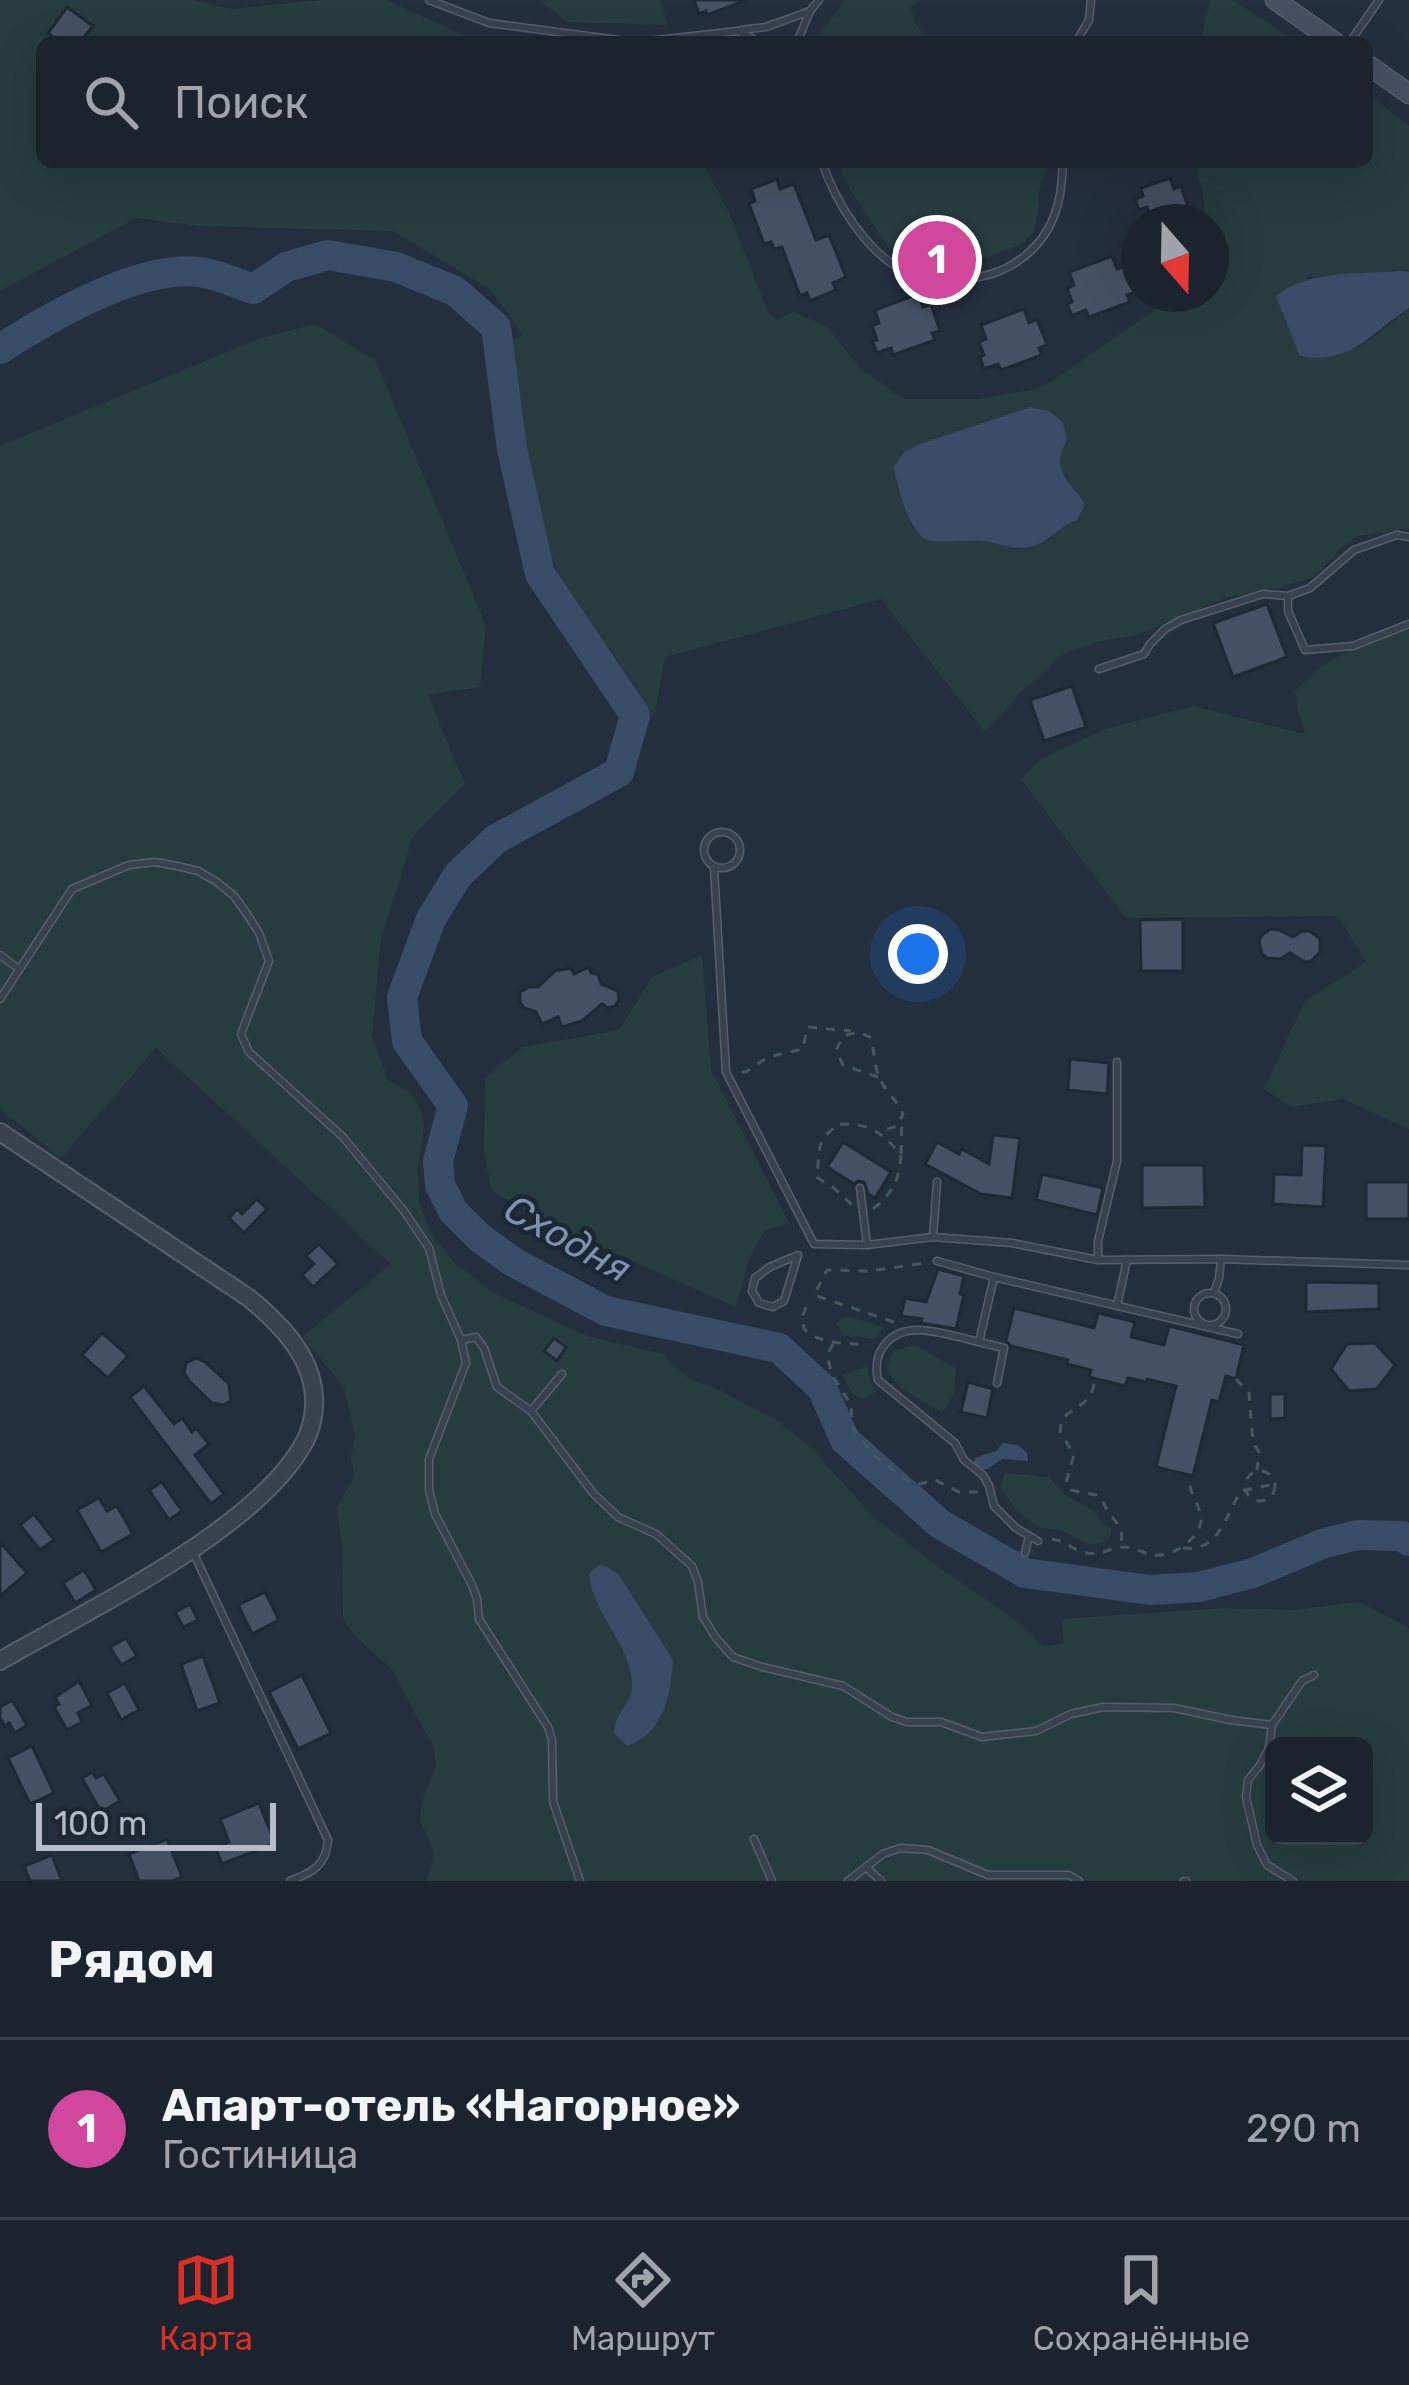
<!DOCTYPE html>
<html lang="ru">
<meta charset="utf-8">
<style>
body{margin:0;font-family:Rubik,sans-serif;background:#242b36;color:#f1f3f6}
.controls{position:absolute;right:36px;bottom:36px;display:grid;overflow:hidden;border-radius:18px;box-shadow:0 12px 48px #0002}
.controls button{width:108px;height:108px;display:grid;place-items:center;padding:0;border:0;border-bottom:3px solid #39404a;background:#1b232e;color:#f1f3f6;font:60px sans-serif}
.compass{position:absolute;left:1121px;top:204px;width:108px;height:108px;border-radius:50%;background:#1b232e;box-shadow:0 12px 48px #0002;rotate:160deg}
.scale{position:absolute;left:36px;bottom:30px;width:240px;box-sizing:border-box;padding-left:12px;border:6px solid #b4bcc9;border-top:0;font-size:33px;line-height:42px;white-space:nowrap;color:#b4bcc9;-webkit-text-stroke:9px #1d2633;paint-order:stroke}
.you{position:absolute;left:918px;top:954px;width:42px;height:42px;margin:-30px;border:9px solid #fff;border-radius:50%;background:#1a73e8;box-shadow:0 0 0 18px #1a73e833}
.badge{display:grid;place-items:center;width:78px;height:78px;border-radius:50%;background:#d93025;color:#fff;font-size:39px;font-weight:700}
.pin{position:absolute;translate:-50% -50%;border:6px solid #fff;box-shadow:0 3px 12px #0006}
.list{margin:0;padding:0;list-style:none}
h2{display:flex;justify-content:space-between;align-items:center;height:156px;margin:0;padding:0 48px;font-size:51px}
h2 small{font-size:39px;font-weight:400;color:#a0a4aa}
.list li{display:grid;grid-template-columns:78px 1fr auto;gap:36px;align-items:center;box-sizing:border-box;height:180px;padding:0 48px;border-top:3px solid #39404a}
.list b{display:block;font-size:45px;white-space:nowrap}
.list p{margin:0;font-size:39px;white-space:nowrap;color:#a0a4aa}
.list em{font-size:39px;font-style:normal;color:#a0a4aa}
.icon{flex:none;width:66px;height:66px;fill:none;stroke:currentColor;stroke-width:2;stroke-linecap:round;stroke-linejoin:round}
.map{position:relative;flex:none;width:1409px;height:1881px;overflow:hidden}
.search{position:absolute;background:#1b232e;box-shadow:0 12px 48px #0002;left:36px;right:36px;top:36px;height:132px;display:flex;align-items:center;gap:30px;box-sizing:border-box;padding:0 42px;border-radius:18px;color:#a0a4aa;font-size:45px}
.sheet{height:336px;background:#1b232e}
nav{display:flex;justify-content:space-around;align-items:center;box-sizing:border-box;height:168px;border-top:3px solid #39404a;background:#1b232e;font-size:33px;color:#a0a4aa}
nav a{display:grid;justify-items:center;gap:6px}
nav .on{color:#d93025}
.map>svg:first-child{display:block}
.green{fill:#263c3f;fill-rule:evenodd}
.water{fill:#394c67}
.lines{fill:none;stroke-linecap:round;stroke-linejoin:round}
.river{stroke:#394c67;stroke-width:30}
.building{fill:#455162;stroke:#1f2835;stroke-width:3}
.service-casing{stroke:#565f6c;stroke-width:9}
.tertiary-casing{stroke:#565f6c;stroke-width:20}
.secondary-casing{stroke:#565f6c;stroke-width:21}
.path{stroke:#44595c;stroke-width:3;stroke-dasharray:9 9;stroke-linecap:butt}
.service{stroke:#38414e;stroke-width:6}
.tertiary{stroke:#38414e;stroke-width:16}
.secondary{stroke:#465061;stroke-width:18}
.labels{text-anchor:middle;stroke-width:9;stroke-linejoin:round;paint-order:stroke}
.water-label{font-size:39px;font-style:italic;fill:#7c92b1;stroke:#1d2633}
</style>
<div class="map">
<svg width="1409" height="1881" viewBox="0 0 1409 1881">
<rect width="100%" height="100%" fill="#242f3e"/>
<g class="green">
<path d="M0,0H193L231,9L321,0H386L480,42H42V162H702L728,210L769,314L777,320L793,312L826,326L861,369L904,399H979L1035,389L1051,382L1159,307L1172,294H1211V222H1206L1203,193L1194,162H1367V93L1409,126V272L1307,277L1337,357L1368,341L1409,308V529L1357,536L1343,546L1316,576L1282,587L1226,598L1136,635L1100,641L1064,654L1022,691L985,732L881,599L665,657L654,718L613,653L573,608L545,541L522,456L506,344L523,335L491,290L393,231L199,226L136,218L0,291ZM1029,407L1048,411L1063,422L1067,439C1054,463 1057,470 1076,489V520L1060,526L1048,540L1015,550L997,542L962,538L944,541L913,529L896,484L920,444Z"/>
<path d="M540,0H660L668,25L567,22Z"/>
<path d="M845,0H920L910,7L916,24L930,42H818L819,34Z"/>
<path d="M1211,0H1232L1297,42H1199Z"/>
<path d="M841,162H1049L1038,194V213L1034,231L1022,244L955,269L904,258L890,250L850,190L842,173Z"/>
<path d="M315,324L376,361L486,626L480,687L428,695L465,784L413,836L381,939L372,1036L388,1080L407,1091L419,1106L424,1124L418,1168L419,1203L430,1230L453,1262L494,1293L587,1336L662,1354L690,1379L717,1389L776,1420L808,1445L875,1518L938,1567L1007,1614L1044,1647L1064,1643L1061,1619L1226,1608L1294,1610L1359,1602L1404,1625L1409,1629V1881H427L434,1853L420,1820L422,1801L436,1766L434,1749L393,1671L352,1633L343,1617L342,1544L337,1508L354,1475L351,1457L355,1436L344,1387L302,1337L391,1264L156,1048L61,1158L0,1109V446L261,338ZM1274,1746H1364V1836H1274Z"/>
<path d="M1409,630V1129L1343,1099L1292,1107L1264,1089L1305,1001L1366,962L1338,916L1126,918L1021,779L1041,759L1105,729L1194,706L1299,733L1305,732L1298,711L1295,691C1333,652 1358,646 1409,630Z"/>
<path d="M702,955L711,1069L789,1223L764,1231L749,1260L736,1307L549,1224L492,1191L484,1154L485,1078L523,1047L619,1030L652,977Z"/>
<path d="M846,1316L884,1327L874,1339L844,1335L835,1323Z"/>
<path d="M916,1345L956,1369L954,1395L942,1413L902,1389L886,1370L893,1351Z"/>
<path d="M867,1366L870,1382L876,1392L862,1399L852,1393L842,1375Z"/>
<path d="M1005,1473L1049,1477L1065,1495L1093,1510L1102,1522L1112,1529L1109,1540L1090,1545L1061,1530L1040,1528L1017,1511L1000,1487Z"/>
</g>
<g class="water">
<path d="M1400,271L1409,272V308C1370,333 1351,366 1300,356L1276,296C1310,269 1358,275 1400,271Z"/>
<path d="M1030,407L1049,411L1063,422L1067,440C1049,472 1069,478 1085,504L1077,520C1055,528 1051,542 1029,547C1013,551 1000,543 984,541C968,539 940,544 928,540C909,534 897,486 894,467L904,452L920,444Z"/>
<path d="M1003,1443L1018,1445L1027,1453L1028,1461L1002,1459L988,1469L979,1470L973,1465L975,1458L996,1451Z"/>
<path d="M599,1565L606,1566L619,1575L673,1660C671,1694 664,1733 627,1746L614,1733C614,1712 634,1703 632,1681C629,1642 593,1615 589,1574Z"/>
</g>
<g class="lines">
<path class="river" d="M0,349C50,317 139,265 199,272C217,274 236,283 253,289L286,267L328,255L396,267L455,291L496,327L512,449L540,574L635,715L619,772L496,839L458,875L431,919L402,997L407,1041L453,1106L438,1161L440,1185L453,1211L480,1238L513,1262L606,1311L779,1348L822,1388L845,1440L940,1524L1025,1573L1150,1590L1199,1587L1253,1573L1322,1544L1357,1535L1402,1536L1409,1541"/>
</g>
<g class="building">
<path d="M694,0H743L744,1L707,15L706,11L699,14Z"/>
<path d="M67,7L93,26L80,42H59L48,33Z"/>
<path d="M1170,178L1174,189L1181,186L1193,222H1152L1147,207L1139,210L1135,199L1143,196L1141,188Z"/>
<path d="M777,179L780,189L794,184L816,240L829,235L846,277L833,283L836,290L810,301L807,293L800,296L782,247L774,249L771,242L764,244L749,204L755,201L751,189Z"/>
<path d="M1112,256L1117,269L1125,266L1135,292L1127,295L1130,302L1089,317L1086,310L1072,316L1067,304L1072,302L1067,288L1074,285L1069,272Z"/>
<path d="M918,294L923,307L931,304L940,331L932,333L935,340L893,355L891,348L877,353L872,341L877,340L872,326L879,323L875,310Z"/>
<path d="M1024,309L1029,323L1037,319L1047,345L1039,348L1042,355L1001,370L998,364L984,369L980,357L984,355L979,342L986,339L981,325Z"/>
<path d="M1267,604L1287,657L1233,677L1213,623Z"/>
<path d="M1072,686L1086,727L1044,741L1030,700Z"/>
<path d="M1183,919V971H1141L1140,920Z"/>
<path d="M1270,929L1279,930L1293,937L1302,931H1310L1320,939V952L1311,961L1305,962L1290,953L1280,959L1267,958L1262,954L1259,941L1262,935Z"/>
<path d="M589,967L591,973L598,974L601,984L618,991L619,1000L615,1006L608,1008L602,1004L582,1021L562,1027L558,1017L542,1024L536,1012L524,1008L520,1002V992L529,987H538L555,971L571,968L574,974Z"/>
<path d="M1070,1059L1109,1063L1107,1094L1068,1090Z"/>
<path d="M993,1135L1020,1138L1012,1198L981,1194L925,1164L937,1142L959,1154L962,1149L989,1164Z"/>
<path d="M843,1142L891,1172L875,1198L868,1194L864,1182L858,1181L854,1184L827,1167Z"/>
<path d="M1302,1145L1326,1146L1323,1207L1273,1204L1274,1174L1301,1175Z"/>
<path d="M1142,1165H1204L1205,1207L1142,1208Z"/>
<path d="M1042,1174L1103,1188L1097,1215L1036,1200Z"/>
<rect x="1366" y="1182" width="43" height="37"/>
<path d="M257,1199L267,1209L244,1233L229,1218L237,1209L242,1214Z"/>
<path d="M319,1244L338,1264L313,1287L302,1275L314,1264L306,1256Z"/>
<path d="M938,1269L964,1276L960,1294L964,1295L956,1329L921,1323L922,1319L901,1316L905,1298L926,1302Z"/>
<path d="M1306,1282L1379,1283V1309L1306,1312Z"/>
<path d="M1014,1308L1094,1328L1098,1313L1135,1322L1131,1337L1164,1345L1169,1326L1244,1345L1236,1379L1226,1376L1219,1402L1212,1400L1193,1476L1156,1467L1176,1386L1147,1379L1146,1382L1128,1378L1125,1386L1089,1377L1091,1370L1067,1364L1068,1360L1011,1346L1006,1341Z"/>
<path d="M102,1333L128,1356L108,1378L82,1355Z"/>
<path d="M554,1338L566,1347L557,1361L544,1351Z"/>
<path d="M1375,1343L1395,1365L1377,1389L1349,1391L1331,1369L1347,1344Z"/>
<path d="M196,1358L205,1362L229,1384L231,1401L223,1405L212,1403L190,1382L184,1373L186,1363Z"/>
<path d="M968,1382L993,1389L987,1418L961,1412Z"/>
<path d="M144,1386L174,1424L182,1418L192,1432L196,1428L209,1444L195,1455L224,1494L211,1504L130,1397Z"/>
<path d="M1270,1394H1285V1418L1270,1419Z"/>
<path d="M162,1482L182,1511L169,1520L149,1490Z"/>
<path d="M99,1498L107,1511L117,1506L133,1534L101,1552L77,1510Z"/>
<path d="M34,1514L54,1540L40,1550L20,1525Z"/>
<path d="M0,1542L27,1573L0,1596Z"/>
<path d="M84,1570L96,1590L75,1603L63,1583Z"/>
<path d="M265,1592L279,1620L252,1634L238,1605Z"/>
<path d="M190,1604L198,1620L183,1627L175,1612Z"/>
<path d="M126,1638L137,1656L121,1665L110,1647Z"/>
<path d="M203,1656L220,1703L197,1711L181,1664Z"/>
<path d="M302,1675L331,1733L298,1749L269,1692Z"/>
<path d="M79,1681L92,1705L78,1713L82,1722L67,1730L54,1707L59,1704L55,1697Z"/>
<path d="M125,1683L139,1710L121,1720L107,1693Z"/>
<path d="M12,1700L27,1725L15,1733L9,1723L5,1726L0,1718V1707Z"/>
<path d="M32,1746L54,1793L30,1804L8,1758Z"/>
<path d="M93,1772L96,1778L104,1774L120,1801L101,1812L82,1778Z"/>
<path d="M259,1803L275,1843L222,1864L215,1847L229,1842L220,1819Z"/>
<path d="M167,1839L182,1877L172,1881H139L129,1854Z"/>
<path d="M52,1855L62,1881H30L24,1866Z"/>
</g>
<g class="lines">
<g class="service-casing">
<g id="service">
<path d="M429,0L489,23L634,42"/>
<path d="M741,30L766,27L810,11"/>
<path d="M639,42L738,31L759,42"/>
<path d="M797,42L810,11L819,0"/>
<path d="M1076,42L1089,20L1091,0"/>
<path d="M1350,42L1379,0"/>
<path d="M822,162C835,201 866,252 904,271C921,280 941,280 959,279C1008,278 1049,248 1059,199C1062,187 1062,174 1063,162"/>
<path d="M1288,596V611L1305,650L1353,646L1409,624"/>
<path d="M1099,669L1144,654L1150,644L1165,629L1181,620L1263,594L1288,596L1310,588L1354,550L1397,535L1409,537"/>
<circle cx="722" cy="850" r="18"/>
<path d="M714,868L726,1072L814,1244L867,1245L933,1237L1012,1243L1098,1260L1221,1259L1409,1265"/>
<path d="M0,955L19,969"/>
<path d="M0,999L72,889L129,865L155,862L177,866L198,871L217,882L234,896L247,914L259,933L269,961L241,1034L249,1052L343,1137L404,1211L429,1248L441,1295L461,1340L466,1363L429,1459V1490L435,1514L472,1585L477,1599L479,1619L548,1727L552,1740L553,1801L580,1881"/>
<path d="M860,1188L867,1245"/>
<path d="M933,1237L937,1182"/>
<path d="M798,1255L784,1301L773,1307L759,1303L752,1291L755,1278L770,1267Z"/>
<path d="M1098,1260V1241L1117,1161V1062"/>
<path d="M937,1261L994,1277L1238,1334"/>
<path d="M994,1277L979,1342C950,1336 909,1318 886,1343C877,1353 875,1367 878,1380L955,1443L964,1460L983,1475L989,1486L994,1506L1016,1528L1038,1541"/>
<path d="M1214,1293L1219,1278L1221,1259"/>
<circle cx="1210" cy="1309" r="16"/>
<path d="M1117,1306L1127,1260"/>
<path d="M461,1340L476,1337L484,1348L497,1387L531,1411L593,1493L618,1517L656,1534L692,1566L698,1582L703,1617L716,1638L733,1657L762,1667L843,1686L892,1717L907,1722H941L982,1737L1036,1731L1071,1714L1103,1707L1174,1708L1231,1720L1272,1725"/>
<path d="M979,1342L1004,1348L997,1383"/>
<path d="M531,1411L562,1374"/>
<path d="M193,1552L328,1840C326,1866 313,1872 290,1881"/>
<path d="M1025,1553L1029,1536"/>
<path d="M754,1839L772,1881"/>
<path d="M866,1867L881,1881"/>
<path d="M848,1881L883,1854L900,1848L928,1850L988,1875H1069L1079,1881"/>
<path d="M1184,1881H1186"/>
<path d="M1293,1881L1267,1865L1257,1845L1246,1797L1248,1780L1260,1765L1269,1748L1272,1725L1302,1681L1314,1675"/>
</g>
</g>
<g class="tertiary-casing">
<path id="tertiary" d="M0,1132L249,1298C279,1323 311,1354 314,1396C315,1410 312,1428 305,1441C259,1529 86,1611 0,1661"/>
</g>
<g class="secondary-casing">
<g id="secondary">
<path d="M1275,0L1335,42"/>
<path d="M1367,64L1409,94"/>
</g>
</g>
<g class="path">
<path d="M742,1072H746L768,1057L803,1049L807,1027L851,1031"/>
<path d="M878,1077L843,1065L836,1050L843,1036L859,1032L870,1037C875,1050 874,1067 880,1079C886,1092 897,1100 903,1114L897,1126L881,1131"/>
<path d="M840,1124C872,1124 879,1131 901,1154C900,1183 888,1201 863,1215L834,1188L816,1177C822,1149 813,1141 840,1124Z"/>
<path d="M901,1154L902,1116"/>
<path d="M806,1307L802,1318L804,1329C823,1346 844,1342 868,1345"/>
<path d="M894,1322L814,1295L827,1270L869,1271L925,1263"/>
<path d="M833,1344L827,1355L832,1375L851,1405L852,1426L872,1454L911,1483L920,1484L935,1480L959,1492H979"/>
<path d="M1236,1379L1249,1393L1253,1442L1259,1452L1257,1470"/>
<path d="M1094,1384C1091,1404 1075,1406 1062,1419L1060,1431L1074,1455L1066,1482L1071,1490L1096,1495L1103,1500C1106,1519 1128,1523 1120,1545"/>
<circle cx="1260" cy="1486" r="15"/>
<path d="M1052,1539C1066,1541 1073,1551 1087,1553C1101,1556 1111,1547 1124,1547C1135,1547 1142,1553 1152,1555C1172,1558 1203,1538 1201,1517C1199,1504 1190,1494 1189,1480"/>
<path d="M1183,1548C1219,1553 1226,1514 1241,1491L1275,1484"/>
</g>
<use href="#service" class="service"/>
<use href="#tertiary" class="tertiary"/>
<use href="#secondary" class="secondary"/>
</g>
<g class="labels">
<g class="water-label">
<text transform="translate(568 1238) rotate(29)" y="14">Сходня</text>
</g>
</g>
</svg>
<div class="controls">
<button><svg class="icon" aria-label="layers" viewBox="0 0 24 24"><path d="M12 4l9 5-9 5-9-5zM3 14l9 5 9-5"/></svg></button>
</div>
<svg class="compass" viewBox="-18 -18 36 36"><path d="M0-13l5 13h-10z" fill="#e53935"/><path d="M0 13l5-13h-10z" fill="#a0a4aa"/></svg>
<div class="scale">100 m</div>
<div class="you"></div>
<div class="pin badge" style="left:937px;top:260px;background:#d1479c">1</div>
<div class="search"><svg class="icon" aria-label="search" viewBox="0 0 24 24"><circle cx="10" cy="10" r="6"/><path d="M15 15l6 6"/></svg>Поиск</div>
</div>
<section class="sheet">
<h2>Рядом<small></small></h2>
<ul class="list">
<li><span class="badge" style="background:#d1479c">1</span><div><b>Апарт-отель «Нагорное»</b><p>Гостиница</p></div><em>290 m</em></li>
</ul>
</section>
<nav>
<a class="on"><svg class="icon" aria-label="map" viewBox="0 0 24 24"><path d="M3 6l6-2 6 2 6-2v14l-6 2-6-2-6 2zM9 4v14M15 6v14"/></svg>Карта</a>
<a><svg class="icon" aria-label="directions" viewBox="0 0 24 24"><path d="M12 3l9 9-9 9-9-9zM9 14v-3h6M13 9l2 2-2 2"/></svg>Маршрут</a>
<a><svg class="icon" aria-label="saved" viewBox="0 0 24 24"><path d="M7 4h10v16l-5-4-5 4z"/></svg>Сохранённые</a>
</nav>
